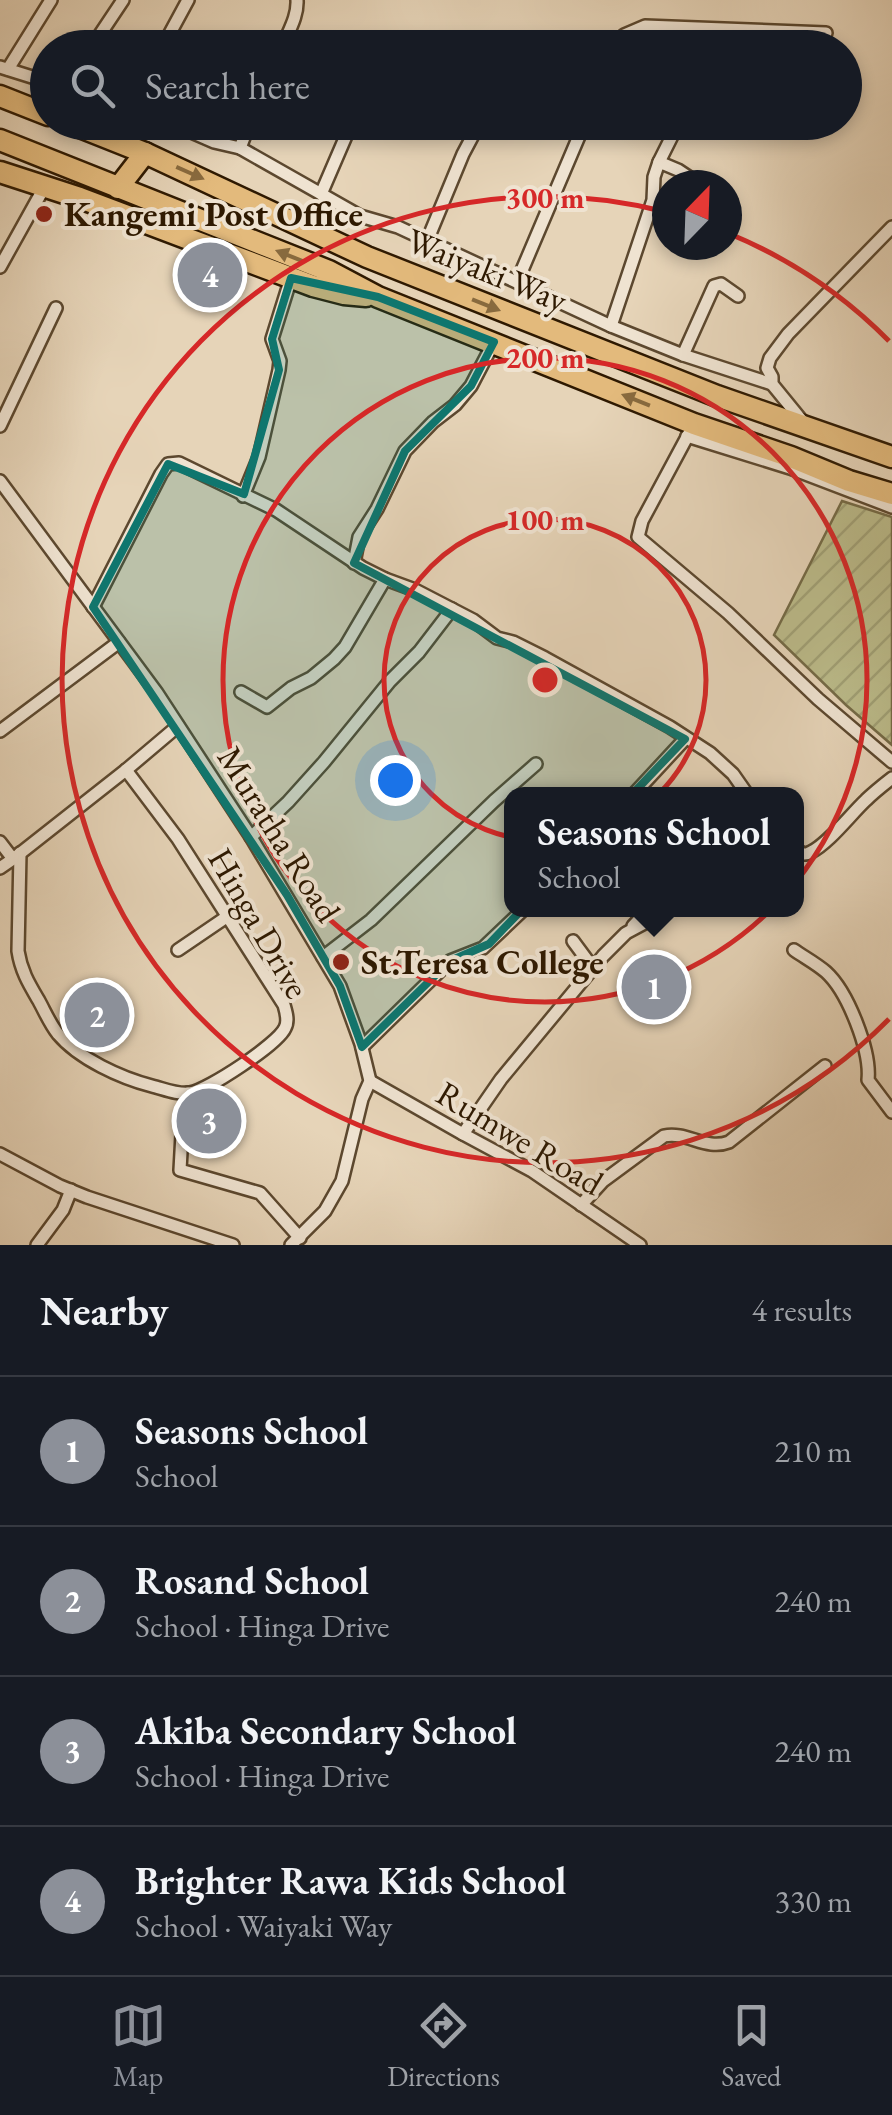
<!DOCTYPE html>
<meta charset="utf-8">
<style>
body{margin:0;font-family:"EB Garamond",serif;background:#20242c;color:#f1f3f6}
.compass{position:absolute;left:652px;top:170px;width:90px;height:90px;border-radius:50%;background:#171b24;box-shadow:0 5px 15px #0003;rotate:23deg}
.you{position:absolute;left:395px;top:780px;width:35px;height:35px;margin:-25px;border:8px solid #fff;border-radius:50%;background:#1a73e8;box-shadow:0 0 0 15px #1a73e833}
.badge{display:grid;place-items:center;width:65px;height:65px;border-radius:50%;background:#8c9099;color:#fff;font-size:32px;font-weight:700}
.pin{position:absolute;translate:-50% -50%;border:5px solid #fff;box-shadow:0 2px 10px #0006}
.popup{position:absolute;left:504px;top:787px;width:300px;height:130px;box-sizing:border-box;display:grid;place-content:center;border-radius:20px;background:#171b24;filter:drop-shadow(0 2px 8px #0005);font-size:32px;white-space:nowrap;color:#9ea1a6}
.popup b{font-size:38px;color:#f1f3f6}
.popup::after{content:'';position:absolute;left:50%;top:100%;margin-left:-20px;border:20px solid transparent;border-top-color:#171b24}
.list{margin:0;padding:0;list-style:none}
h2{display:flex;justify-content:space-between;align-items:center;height:130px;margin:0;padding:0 40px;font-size:42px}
h2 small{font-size:32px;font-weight:400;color:#9ea1a6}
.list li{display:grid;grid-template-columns:65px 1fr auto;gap:30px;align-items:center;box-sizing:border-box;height:150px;padding:0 40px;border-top:2px solid #363941}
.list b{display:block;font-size:38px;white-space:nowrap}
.list p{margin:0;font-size:32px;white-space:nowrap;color:#9ea1a6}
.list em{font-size:32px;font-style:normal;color:#9ea1a6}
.icon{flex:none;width:55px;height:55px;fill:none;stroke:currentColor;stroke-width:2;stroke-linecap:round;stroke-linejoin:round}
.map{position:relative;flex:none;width:892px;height:1245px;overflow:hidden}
.search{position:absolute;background:#171b24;box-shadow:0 5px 15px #0003;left:30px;right:30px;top:30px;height:110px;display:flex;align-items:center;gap:25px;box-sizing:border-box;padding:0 35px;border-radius:55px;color:#9ea1a6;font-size:38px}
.sheet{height:730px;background:#171b24}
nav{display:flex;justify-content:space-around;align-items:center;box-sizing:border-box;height:140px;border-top:2px solid #363941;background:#171b24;font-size:28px;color:#9ea1a6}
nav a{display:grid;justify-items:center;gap:5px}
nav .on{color:#8c9099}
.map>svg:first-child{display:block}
.garden{fill:url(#garden-furrows);stroke:#746a46;stroke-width:2.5}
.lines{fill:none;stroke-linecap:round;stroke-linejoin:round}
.minor-casing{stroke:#5c482f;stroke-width:16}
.trunk-casing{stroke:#2e1901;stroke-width:25}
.minor{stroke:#efe3d1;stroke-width:11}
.trunk{stroke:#e3ba7c;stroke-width:20}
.oneway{fill:#886a3e}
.marked{fill:#0f766e;fill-opacity:0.2;stroke:#0f766e;stroke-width:8;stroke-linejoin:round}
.ring{fill:none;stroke:#d62828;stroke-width:5}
.poi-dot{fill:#8f2418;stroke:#efe3d1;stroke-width:4}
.labels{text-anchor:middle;stroke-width:8;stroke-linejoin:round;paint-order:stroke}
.poi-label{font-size:35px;font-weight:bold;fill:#2e1901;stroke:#efe3d1;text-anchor:start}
.street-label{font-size:35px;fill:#2e1901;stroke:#efe3d1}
.centre{fill:#d62828;stroke:#efe3d1;stroke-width:5}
.ring-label{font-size:30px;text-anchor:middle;font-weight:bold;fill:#d62828;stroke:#efe3d1;stroke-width:8;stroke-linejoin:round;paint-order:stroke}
</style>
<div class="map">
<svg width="892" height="1245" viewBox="0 0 892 1245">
<defs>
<pattern id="garden-furrows" width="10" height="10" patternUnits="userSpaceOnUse" patternTransform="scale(2.5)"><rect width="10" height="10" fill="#bbbb8a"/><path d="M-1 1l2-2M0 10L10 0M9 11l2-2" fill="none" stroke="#a1a075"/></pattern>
</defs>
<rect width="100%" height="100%" fill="#e6d4b8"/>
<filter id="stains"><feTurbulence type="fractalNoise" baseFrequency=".002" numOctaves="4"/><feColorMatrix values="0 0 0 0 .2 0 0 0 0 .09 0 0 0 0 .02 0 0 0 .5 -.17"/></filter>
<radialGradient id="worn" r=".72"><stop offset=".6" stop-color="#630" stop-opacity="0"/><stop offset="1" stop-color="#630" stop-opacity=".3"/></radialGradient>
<path class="garden" d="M842,501L892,517V745L846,705L774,635Z"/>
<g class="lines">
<g class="minor-casing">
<g id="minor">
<path d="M91,48L123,0"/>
<path d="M162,48L188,0"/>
<path d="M228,48L232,40"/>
<path d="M282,48C288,32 298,17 297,0"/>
<path d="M617,48L624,35L645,26L826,33"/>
<path d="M0,67L48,82"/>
<path d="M8,69L51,0"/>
<path d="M168,122L214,142L240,148L360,216L398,227L611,326L683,355L772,384"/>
<path d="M240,148L250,122"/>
<path d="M659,162L679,122"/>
<path d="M321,194L352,122"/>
<path d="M427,241L463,154L480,122"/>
<path d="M0,267L45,186"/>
<path d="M517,282L585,122"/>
<path d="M611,326L653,200L654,177L659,162L678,170L699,184"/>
<path d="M683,355L714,286L721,284L738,296"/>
<path d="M803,422L772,384V377L767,368L770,358L788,334L892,227"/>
<path d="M694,424L642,521L638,537L728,613L818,699L892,762"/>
<path d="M0,426L56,308"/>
<path d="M687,436L790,468L892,507"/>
<path d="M0,481L157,693L251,837L340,986L361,1044L370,1081L362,1099L342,1181L325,1211L291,1245"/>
<path d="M243,496L259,457L279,370L280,361L272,339L291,278"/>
<path d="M354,563L359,537L377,509L405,451L433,422L455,405L471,386L494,342"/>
<path d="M93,607L161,474L168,464L179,463L276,510L363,568L385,579L415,590L473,620L497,638L513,642L545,658L670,727L710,753L733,774L747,794"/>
<path d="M241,692L267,707L291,688L311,678L334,659L345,647L385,579"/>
<path d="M0,731L119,642"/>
<path d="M634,794L685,739"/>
<path d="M251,837L288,802L324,762L390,681L419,652L452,609"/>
<path d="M0,842L13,859L126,770L178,726"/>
<path d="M796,849C803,854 803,856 811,852C829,843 851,814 866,800C874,792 883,785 892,778"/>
<path d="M20,853L18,951C21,971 29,984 39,1001C45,1012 50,1024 58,1034C79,1059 121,1078 152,1086C164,1089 178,1095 190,1093C208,1090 278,1044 285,1028C289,1021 286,1012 284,1005L178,839L126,770"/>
<path d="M0,868L13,859"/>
<path d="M633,926L648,910"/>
<path d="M573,941L593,968"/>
<path d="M178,950L228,916"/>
<path d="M794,950C804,957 817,964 826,972C848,992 871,1051 868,1080L892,1112"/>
<path d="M323,957L371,920L494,801L536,764"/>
<path d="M362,1047L450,961L483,948L523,910"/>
<path d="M370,1081L463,1134L532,1171L640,1245"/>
<path d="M188,1093L183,1116L180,1170L260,1193L300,1238"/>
<path d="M463,1134L501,1079L603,956L626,933L669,910"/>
<path d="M0,1154L60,1186L87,1197L233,1245"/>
<path d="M581,1205L603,1181L664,1136C687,1131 706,1151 729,1142L825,1066"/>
<path d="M37,1245L63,1210L71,1190"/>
</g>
</g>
<g class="trunk-casing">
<g id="trunk">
<path d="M0,96L48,115"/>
<path d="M67,122L145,153L367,257L717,396L892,457"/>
<path d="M0,140L329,271L378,297L694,424L791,457L849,481L892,494"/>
<path d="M0,172L80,198L313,286L344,294L366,296"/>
<path d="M118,188L145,153"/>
</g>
</g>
<use href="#minor" class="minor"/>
<use href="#trunk" class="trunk"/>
</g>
<defs><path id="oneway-solid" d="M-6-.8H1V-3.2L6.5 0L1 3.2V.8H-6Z" transform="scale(2.5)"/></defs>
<g class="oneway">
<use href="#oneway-solid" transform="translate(190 173) rotate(24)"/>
<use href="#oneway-solid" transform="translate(290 256) rotate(-158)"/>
<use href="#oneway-solid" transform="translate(486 305) rotate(22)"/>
<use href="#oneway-solid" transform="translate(636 400) rotate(-158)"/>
</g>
<path class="marked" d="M291,278L378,297L494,342L471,386L405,451L354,563L685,739L489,944L450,961L362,1047L340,986L287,895L93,607L168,464L244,494L279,370L272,339Z"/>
<g class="ring">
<circle cx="545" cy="680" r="161"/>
<circle cx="545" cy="680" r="322"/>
<path d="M889 1019A483 483 0 1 1 666 212M730 234A483 483 0 0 1 889 341"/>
</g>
<g class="poi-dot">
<circle cx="44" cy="214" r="10"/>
<circle cx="341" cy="962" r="10"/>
</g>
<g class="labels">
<g class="poi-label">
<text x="64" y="226">Kangemi Post Office</text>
<text x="361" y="974">St.Teresa College</text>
</g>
<g class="street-label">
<text transform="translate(487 270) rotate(22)" y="12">Waiyaki Way</text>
<text transform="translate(279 834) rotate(58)" y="12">Muratha Road</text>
<text transform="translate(259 923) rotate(60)" y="12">Hinga Drive</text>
<text transform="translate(520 1138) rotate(31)" y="12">Rumwe Road</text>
</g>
</g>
<circle cx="545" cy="680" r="15" class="centre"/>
<g class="ring-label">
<text x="545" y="208">300 m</text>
<text x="545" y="368">200 m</text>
<text x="545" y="530">100 m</text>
</g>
<rect width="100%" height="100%" filter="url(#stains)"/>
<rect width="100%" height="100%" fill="url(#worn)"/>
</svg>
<svg class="compass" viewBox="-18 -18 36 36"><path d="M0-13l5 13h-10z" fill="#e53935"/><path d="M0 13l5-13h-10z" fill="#9ea1a6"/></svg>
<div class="you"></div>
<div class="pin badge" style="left:654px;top:987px">1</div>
<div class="popup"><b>Seasons School</b>School</div>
<div class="pin badge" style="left:97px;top:1015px">2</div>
<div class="pin badge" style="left:209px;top:1121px">3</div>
<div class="pin badge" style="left:210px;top:275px">4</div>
<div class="search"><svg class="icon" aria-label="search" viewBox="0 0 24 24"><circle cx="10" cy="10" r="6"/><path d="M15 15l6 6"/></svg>Search here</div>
</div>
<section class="sheet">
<h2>Nearby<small>4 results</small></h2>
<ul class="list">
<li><span class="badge">1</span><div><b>Seasons School</b><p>School</p></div><em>210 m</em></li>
<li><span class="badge">2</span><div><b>Rosand School</b><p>School · Hinga Drive</p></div><em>240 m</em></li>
<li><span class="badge">3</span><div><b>Akiba Secondary School</b><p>School · Hinga Drive</p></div><em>240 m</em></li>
<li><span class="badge">4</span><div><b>Brighter Rawa Kids School</b><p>School · Waiyaki Way</p></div><em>330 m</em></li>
</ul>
</section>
<nav>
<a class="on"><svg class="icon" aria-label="map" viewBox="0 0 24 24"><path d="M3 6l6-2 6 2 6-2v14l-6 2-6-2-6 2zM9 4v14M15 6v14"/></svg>Map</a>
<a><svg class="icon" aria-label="directions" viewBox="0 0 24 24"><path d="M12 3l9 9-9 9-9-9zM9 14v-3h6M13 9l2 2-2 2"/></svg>Directions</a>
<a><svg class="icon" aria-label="saved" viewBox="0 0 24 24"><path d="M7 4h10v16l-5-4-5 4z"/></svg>Saved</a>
</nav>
